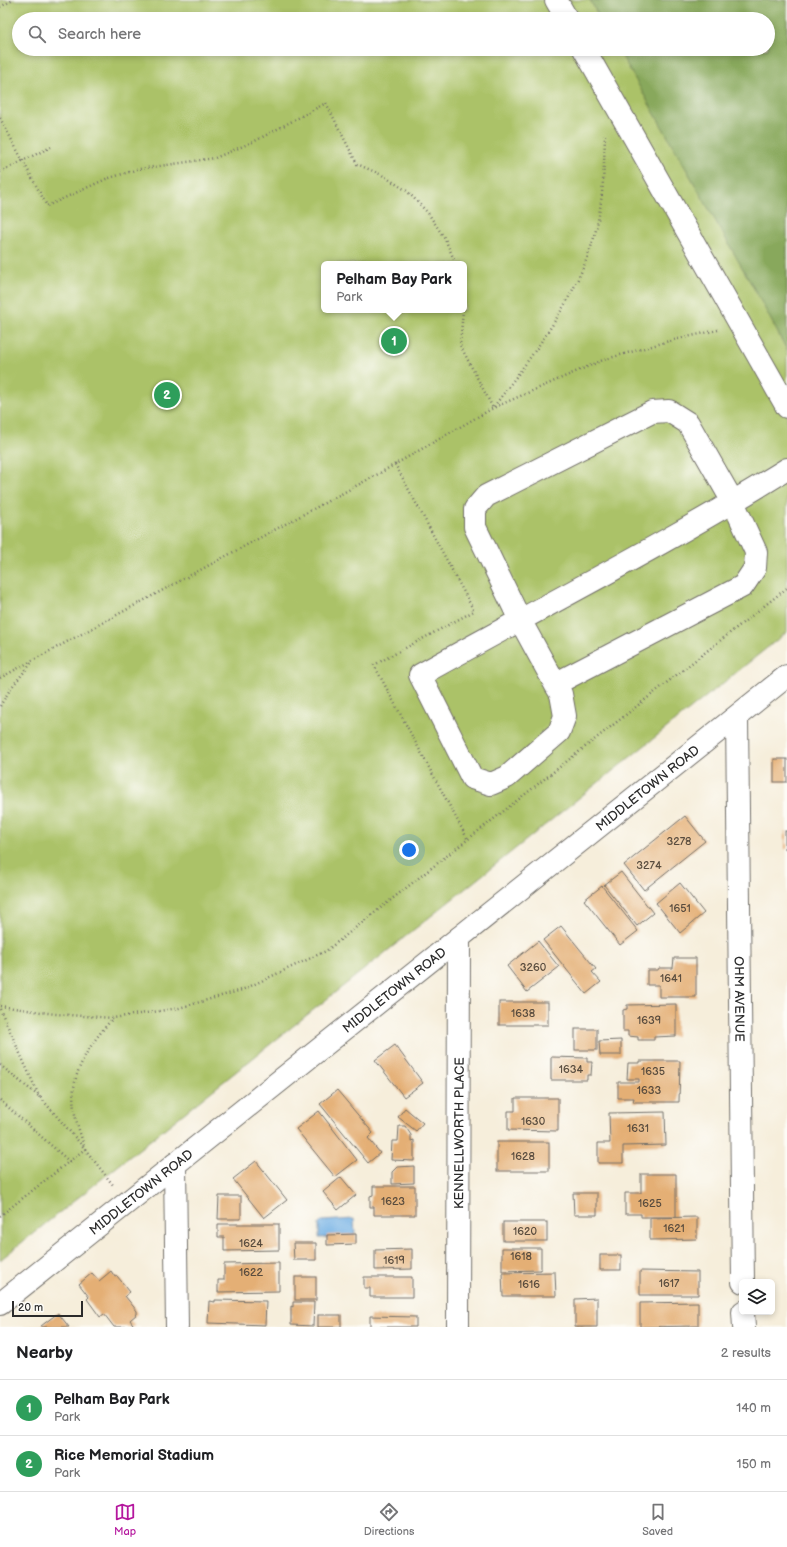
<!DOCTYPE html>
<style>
body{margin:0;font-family:"Balsamiq Sans",sans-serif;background:#f2f2f2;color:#202124}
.controls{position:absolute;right:12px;bottom:12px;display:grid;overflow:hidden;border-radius:6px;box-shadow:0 2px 6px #0003}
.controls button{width:36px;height:36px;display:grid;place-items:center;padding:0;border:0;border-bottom:1px solid #e0e0e0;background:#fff;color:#202124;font:20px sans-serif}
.scale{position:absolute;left:12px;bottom:10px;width:71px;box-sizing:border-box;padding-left:4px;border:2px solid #2b2b2b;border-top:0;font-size:11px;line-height:14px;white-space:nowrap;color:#2b2b2b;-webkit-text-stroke:3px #fdfcf7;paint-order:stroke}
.you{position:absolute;left:409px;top:850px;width:14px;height:14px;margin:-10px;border:3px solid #fff;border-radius:50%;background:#1a73e8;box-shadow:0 0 0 6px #1a73e833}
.badge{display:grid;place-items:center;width:26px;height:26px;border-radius:50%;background:#b5179e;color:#fff;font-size:13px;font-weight:700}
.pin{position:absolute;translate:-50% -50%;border:2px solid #fff;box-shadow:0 1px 4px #0006}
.popup{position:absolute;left:321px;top:261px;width:146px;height:52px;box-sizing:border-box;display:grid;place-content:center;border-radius:6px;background:#fff;filter:drop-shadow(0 1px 3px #0005);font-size:13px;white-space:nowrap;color:#757577}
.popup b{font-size:15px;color:#202124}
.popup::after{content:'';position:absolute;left:50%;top:100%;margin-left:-8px;border:8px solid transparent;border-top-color:#fff}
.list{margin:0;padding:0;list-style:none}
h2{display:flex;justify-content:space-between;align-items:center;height:52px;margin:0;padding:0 16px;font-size:17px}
h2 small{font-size:13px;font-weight:400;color:#757577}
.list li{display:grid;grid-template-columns:26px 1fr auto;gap:12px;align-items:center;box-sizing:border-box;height:56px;padding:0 16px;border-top:1px solid #e0e0e0}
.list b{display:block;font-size:15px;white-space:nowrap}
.list p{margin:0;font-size:13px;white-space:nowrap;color:#757577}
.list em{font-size:13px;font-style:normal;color:#757577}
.icon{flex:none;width:22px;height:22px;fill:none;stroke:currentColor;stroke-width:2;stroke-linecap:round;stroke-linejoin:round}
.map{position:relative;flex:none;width:787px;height:1327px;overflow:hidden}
.search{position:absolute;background:#fff;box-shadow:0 2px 6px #0003;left:12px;right:12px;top:12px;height:44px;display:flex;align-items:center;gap:10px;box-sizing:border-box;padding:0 14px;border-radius:22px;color:#757577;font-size:15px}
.sheet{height:164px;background:#fff}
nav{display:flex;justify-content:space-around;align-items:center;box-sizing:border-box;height:56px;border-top:1px solid #e0e0e0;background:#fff;font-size:11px;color:#757577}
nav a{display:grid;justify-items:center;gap:2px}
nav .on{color:#b5179e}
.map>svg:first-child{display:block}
.green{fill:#abc267;stroke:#6b7649;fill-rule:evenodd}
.forest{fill:#88a85c;stroke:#5a6a44}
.water{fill:#73b1e5;stroke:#4f6e88}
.building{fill:#e4af75}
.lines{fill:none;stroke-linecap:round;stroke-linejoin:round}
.minor-casing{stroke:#726f69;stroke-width:24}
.path{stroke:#726f69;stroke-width:2.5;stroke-dasharray:1 3;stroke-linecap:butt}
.minor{stroke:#fff;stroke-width:22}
.labels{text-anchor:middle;stroke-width:3.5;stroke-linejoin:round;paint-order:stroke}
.number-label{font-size:11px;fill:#594c3e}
.street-label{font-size:13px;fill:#2b2b2b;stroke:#fdfcf7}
</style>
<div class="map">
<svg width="787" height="1327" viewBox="0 0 787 1327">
<rect width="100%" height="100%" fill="#fdfcf7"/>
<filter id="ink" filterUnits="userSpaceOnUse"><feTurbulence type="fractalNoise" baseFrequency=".025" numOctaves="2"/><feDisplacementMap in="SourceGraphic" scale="8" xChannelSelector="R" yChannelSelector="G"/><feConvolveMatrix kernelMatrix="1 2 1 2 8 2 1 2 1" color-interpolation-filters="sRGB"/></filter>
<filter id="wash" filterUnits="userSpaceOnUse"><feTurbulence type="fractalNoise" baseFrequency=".012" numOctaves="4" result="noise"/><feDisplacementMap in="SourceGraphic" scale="16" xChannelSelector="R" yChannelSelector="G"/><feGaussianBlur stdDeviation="0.9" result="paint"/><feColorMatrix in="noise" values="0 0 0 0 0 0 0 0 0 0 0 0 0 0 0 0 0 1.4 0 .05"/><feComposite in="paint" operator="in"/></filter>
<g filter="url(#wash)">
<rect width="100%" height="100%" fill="#f6eedb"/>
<path class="green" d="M0,0H787V632L0,1260ZM19,19H768V49H19ZM324,264H464V310H324Z"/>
<path class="forest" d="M590,0H787V350L756,292L618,49H768V19H600Z"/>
<path class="water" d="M354,1219L355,1236L319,1238V1224L322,1221Z"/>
<g id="blocks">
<g class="building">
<rect x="774" y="759" width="13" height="23"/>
<path d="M685,816L705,841L644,890L624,865Z"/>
<rect x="785" y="831" width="2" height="18"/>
<path d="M621,872L653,913L637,926L604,885Z"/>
<path d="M680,883L704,913L680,933L656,903Z"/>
<path d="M602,886L638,931L620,945L584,900Z"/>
<path d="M561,926L596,969L592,972L601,982L586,994L543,940Z"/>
<path d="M538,941L559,967L527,992L507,966Z"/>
<path d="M674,958H696V997H659V985H647V970H658L659,968H673Z"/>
<rect x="499" y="1002" width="49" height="23"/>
<path d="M676,1004V1036L654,1037V1040H638V1037L628,1036V1031H623V1010L627,1009V1005Z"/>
<rect x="575" y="1029" width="22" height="21"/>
<path d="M621,1040V1055H600L599,1041Z"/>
<path d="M395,1045L423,1083L404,1097L375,1060Z"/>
<path d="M551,1057L587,1058V1062H592L591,1075H587V1080H551Z"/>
<path d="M639,1061H680L679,1102H633L634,1098H618V1082H639V1079H627L628,1063H639Z"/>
<path d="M337,1090L373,1133L368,1138L380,1153L368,1163L320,1104Z"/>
<path d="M515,1098H558V1131L508,1130V1111H515Z"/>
<path d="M405,1108L423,1123L416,1131L398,1117Z"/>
<path d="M319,1111L357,1160L335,1177L296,1129Z"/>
<path d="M665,1112L666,1145L623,1146V1163H598V1143H610L609,1113Z"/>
<path d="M399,1126H405L411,1135V1141L414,1140V1161L391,1160L392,1141H398Z"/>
<rect x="497" y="1142" width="52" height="29"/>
<path d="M256,1161L287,1200L264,1218L233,1179Z"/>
<path d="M414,1166V1183L392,1184V1172L397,1167Z"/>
<path d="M641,1174H676V1217H641V1214H625V1193H641Z"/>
<path d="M341,1177L356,1195L338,1210L323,1192Z"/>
<path d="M373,1186H415V1215H374V1207H370V1196L373,1195Z"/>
<path d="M573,1193H597V1215H574Z"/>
<path d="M219,1196H241V1219H218Z"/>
<path d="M697,1217V1239L650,1240V1218Z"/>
<rect x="503" y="1222" width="44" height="19"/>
<path d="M218,1224H279V1250L224,1251V1237H218Z"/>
<path d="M356,1234V1244L327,1245V1235Z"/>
<path d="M293,1243H316V1260H294Z"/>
<path d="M502,1248H541V1270L502,1271Z"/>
<path d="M412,1249V1269L375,1270V1250Z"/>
<rect x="600" y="1255" width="21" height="15"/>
<path d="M279,1263V1291L218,1292V1280H224V1264Z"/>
<path d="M111,1271L115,1277L117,1276L130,1292L125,1296L137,1311V1314L130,1320L135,1327H114L104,1314L100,1317L87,1299L89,1297L79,1284L92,1273L99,1281Z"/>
<path d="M640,1271L698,1272V1295H640Z"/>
<path d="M555,1272L556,1296H503L502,1273Z"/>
<rect x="295" y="1277" width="21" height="23"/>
<path d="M364,1277H412V1297H370V1288H364Z"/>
<path d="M597,1298V1327H575V1299Z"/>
<path d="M215,1300L266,1301L265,1325L208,1323L209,1301L215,1302Z"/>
<path d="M293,1302H314L313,1326L291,1325V1306L293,1307Z"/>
<path d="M698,1302V1326L640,1327V1303Z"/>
<path d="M58,1313L69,1327H41V1326Z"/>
<rect x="318" y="1315" width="23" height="12"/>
<path d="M370,1316L416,1317V1327H370Z"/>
</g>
</g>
</g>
<g filter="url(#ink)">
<use href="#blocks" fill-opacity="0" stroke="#726f69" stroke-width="1"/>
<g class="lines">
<g class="minor-casing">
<g id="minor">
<path d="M556,0L567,19"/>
<path d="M584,49L787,407"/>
<path d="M555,684L743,586L755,568L756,552L733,502L688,423L669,411L652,412L486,496L475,509V527L520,620L555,684L561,694L565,716L559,732L507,777L491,784L472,778L420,675C542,607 668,543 787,469"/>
<path id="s1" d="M737,717L743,1282"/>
<path d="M175,1164L177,1327"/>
<path id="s2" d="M0,1304L787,676"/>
<path d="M743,1312L744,1327"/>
<path id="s3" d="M458,1327L459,938"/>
</g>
</g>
<g class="path">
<path d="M0,7L13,0"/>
<path d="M0,118L47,206L106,179L139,169L215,158L255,141L326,103L357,164L382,175L407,191L428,213L445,239L456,264"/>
<path d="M0,172L51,147"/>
<path d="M463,310L460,345L493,408C531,356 572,306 592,244C603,210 604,170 605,135"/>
<path d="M395,464L474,611L374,665L468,840"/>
<path d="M0,678L380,473L493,408L603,360L669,341L718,330"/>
<path d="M0,706L11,688L33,661"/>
<path d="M0,1006L55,1014L113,1018L179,1008L242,990L326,951L787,588"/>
<path d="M0,1009L40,1098"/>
<path d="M0,1065L41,1098L85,1149L113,1185"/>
<path d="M0,1100L70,1162"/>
<path d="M0,1216L85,1149C81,1136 76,1122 74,1109C69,1073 90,1044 113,1018"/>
</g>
<use href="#minor" class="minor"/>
</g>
</g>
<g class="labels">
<g class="number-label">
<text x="679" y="845">3278</text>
<text x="649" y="869">3274</text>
<text x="680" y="912">1651</text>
<text x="533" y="971">3260</text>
<text x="671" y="982">1641</text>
<text x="523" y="1017">1638</text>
<text x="649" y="1024">1639</text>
<text x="571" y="1073">1634</text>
<text x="653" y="1075">1635</text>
<text x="649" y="1094">1633</text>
<text x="533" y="1125">1630</text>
<text x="638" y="1132">1631</text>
<text x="523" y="1160">1628</text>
<text x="393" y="1205">1623</text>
<text x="650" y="1207">1625</text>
<text x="674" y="1232">1621</text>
<text x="525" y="1235">1620</text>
<text x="251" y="1247">1624</text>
<text x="521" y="1260">1618</text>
<text x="394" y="1264">1619</text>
<text x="251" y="1276">1622</text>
<text x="669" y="1287">1617</text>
<text x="529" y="1288">1616</text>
</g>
<g class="street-label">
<text dy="5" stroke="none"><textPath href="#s2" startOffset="828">MIDDLETOWN ROAD</textPath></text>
<text dy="5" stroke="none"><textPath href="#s2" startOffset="504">MIDDLETOWN ROAD</textPath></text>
<text dy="5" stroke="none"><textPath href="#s1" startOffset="282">OHM AVENUE</textPath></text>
<text dy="5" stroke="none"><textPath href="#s3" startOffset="194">KENNELLWORTH PLACE</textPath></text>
<text dy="5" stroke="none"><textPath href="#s2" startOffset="180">MIDDLETOWN ROAD</textPath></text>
</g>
</g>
</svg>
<div class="controls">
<button><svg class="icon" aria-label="layers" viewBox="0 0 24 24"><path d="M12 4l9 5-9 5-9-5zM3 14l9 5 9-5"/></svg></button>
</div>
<div class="scale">20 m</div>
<div class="you"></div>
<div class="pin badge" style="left:394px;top:341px;background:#2e9e5b">1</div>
<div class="popup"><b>Pelham Bay Park</b>Park</div>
<div class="pin badge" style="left:167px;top:395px;background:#2e9e5b">2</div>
<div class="search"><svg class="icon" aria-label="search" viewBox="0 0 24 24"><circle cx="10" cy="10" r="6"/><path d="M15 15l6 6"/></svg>Search here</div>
</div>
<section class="sheet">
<h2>Nearby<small>2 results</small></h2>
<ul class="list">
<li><span class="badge" style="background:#2e9e5b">1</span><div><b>Pelham Bay Park</b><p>Park</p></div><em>140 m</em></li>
<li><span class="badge" style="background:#2e9e5b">2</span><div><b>Rice Memorial Stadium</b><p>Park</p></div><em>150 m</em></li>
</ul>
</section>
<nav>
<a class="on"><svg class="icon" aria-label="map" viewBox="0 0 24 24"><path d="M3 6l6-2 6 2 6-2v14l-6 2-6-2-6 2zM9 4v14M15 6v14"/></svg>Map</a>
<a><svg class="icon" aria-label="directions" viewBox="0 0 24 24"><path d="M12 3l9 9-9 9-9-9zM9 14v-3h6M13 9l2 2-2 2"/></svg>Directions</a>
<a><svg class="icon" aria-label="saved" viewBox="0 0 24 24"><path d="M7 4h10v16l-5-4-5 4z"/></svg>Saved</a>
</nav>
